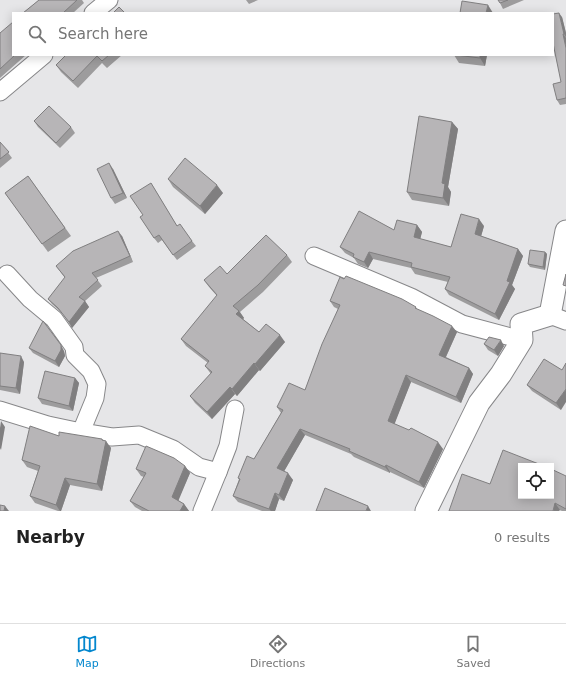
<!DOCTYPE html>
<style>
body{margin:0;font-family:"DejaVu Sans",sans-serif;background:#f6f6f6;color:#222}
.controls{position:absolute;right:12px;bottom:12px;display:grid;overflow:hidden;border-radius:0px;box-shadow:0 2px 10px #0003}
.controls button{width:36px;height:36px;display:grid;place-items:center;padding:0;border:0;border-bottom:1px solid #e0e0e0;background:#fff;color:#222;font:20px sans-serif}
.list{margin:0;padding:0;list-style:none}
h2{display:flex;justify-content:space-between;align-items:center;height:52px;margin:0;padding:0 16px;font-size:17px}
h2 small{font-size:13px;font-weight:400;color:#767676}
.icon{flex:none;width:22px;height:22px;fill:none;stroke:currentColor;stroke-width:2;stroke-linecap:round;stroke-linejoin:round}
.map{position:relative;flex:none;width:566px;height:511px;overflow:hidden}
.search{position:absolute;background:#fff;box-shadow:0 2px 10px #0003;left:12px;right:12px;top:12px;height:44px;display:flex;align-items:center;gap:10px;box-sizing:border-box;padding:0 14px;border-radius:0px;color:#767676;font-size:15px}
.sheet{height:112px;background:#fff}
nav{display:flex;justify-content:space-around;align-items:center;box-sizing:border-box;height:56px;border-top:1px solid #e0e0e0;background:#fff;font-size:11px;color:#767676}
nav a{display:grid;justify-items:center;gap:2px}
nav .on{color:#0487ce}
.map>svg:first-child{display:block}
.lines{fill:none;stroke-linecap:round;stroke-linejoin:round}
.minor-casing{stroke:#878789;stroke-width:19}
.tertiary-casing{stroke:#878789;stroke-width:23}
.minor{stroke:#fff;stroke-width:17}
.tertiary{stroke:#fff;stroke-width:21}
.wall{fill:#9d9c9d}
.shaded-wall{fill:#807f80}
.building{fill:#b7b5b7;stroke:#807f80}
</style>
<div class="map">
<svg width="566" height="511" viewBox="0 0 566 511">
<rect width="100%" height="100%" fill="#e6e6e8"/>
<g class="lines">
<g class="minor-casing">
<g id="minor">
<path d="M93,13L109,0"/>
<path d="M0,92L44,55"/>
<path d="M314,256L411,297L462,324L522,340"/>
<path d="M7,274L30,299L54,319L74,347L75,355L91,371L97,384L95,398L81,432"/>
<path d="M550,315L566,321"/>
<path d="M0,410L48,425L81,432L112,437L139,435L173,449L199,467L218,472"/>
<path d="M202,511L218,472L228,446L235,409"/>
</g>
</g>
<g class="tertiary-casing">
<path id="tertiary" d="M426,511L479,403L501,374L522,340L521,324L550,315L566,231"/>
</g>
<use href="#minor" class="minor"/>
<use href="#tertiary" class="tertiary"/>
</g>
<g class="wall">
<path d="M39,0H82L84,3L73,13H23Z"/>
<path d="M246,0H258L249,4Z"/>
<path d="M498,0H524L503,9L500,3Z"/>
<path d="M562,17L566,33V104L560,105L557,100L561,82Z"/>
<path d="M0,33L13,55H26L0,78Z"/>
<path d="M66,55H122L107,68L102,63L78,88L61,72L56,65Z"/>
<path d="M454,55H487L485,66L459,63Z"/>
<path d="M34,121L71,127L75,133L60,148L38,127Z"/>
<path d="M452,122L458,129L448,187L451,192L449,206L412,200L407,192Z"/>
<path d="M0,142L12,158L0,168Z"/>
<path d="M113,169L127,198L115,204L111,198Z"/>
<path d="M28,176L71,236L48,252L5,193Z"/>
<path d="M168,179L223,193L205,214L173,187Z"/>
<path d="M151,183L177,226L192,241L196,246L177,260L162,240L158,243L154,238L143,215Z"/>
<path d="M417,225L422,232L420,239L451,247L484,226L481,236L518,249L523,256L512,285L515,289L499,320L449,295L445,289L448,282L415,274L411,268L373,259L368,268L358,264L354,258L345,253L340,247L394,230Z"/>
<path d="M122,236L133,262L96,278L102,286L85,301L89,307L72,328L62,313L52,304L48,299L65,278L56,266Z"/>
<path d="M545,252L547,254L545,270L530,267L528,264Z"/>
<path d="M287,255L292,262L263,292L240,312L244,318L243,319L259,332L285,342L260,371L259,370L237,396L235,394L212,419L195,403L190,396L211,374L205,366L208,363L186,346L181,339L217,296L209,287L204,280L227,274Z"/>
<path d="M330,301L416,307L417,309L457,332L446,357L469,368L473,374L461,403L411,382L394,424L443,449L424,488L390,472V473L354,457L351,454L305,435L284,471L293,480L284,501L279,499L275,511H262L238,502L233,496L239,479L238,478L254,459L281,413L277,407L305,390L338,309L334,307Z"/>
<path d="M484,344L504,346L498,356L488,350Z"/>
<path d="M29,348L64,351L65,356L59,367L33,353Z"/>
<path d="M0,353L24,362L20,394L0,390Z"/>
<path d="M562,370L561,410L532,391L527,385Z"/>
<path d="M75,378L79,383L73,411L42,404L38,398Z"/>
<path d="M59,436L103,440L111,448L102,491L70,485L61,511H58L35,503L30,496L38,471L27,467L22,460Z"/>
<path d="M185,466L190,473L178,500L184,504L189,511H142L135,507L130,501L144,477L141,476L136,469Z"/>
<path d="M566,476V511H562L490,484Z"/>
</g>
<g class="shaded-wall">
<path d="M488,5L493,13H486Z"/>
<path d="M559,13L562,17L566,33V37L564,34Z"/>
<path d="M563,34L566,38V48Z"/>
<path d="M480,55H487L485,66L480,58Z"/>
<path d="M452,122L458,129L448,187L451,192L449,206L443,198L442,183Z"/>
<path d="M109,163L113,169L127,198L123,193Z"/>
<path d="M217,185L223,193L205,214L200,206Z"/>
<path d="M479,219L484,226L480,240L475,234Z"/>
<path d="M417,225L422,232L419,244L414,237Z"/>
<path d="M118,231L122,236L133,262L130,256Z"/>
<path d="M518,249L523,256L512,285L515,289L499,320L495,314Z"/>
<path d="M369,252L373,259L368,268L364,262Z"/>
<path d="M545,252L547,254L545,270L543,267Z"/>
<path d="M85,301L89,307L72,328L69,322Z"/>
<path d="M239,311L244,318L241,321L236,314Z"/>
<path d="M452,326L457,332L444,361L439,355Z"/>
<path d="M280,335L285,342L260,371L255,364Z"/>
<path d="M501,340L504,346L498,356L494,350Z"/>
<path d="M61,345L64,351L65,356L59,367L55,361Z"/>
<path d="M21,356L24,362L20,394L16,388Z"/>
<path d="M254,363L259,370L237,396L232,389Z"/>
<path d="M469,368L473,374L461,403L456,397Z"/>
<path d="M406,375L411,382L393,428L388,421Z"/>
<path d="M75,378L79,383L73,411L69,406Z"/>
<path d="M230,387L235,394L212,419L207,412Z"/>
<path d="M566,389V402L561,410L556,403Z"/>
<path d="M1,421L5,427L1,450L0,448V428Z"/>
<path d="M300,429L305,435L282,475L277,468Z"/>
<path d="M102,439L105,443L106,441L111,448L102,491L97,484Z"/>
<path d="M438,442L443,449L424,488L419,482Z"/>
<path d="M386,465L390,472V473L385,467Z"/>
<path d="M185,466L190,473L177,504L172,497Z"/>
<path d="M288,473L293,480L284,501L279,495Z"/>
<path d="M65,478L70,485L61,511H60L56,505Z"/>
<path d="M275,493L279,499L275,511H271L269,509Z"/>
<path d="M555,503L560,510L559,511H553Z"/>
<path d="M184,504L189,511H180Z"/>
<path d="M5,506L9,511H4Z"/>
<path d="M368,506L371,511H366Z"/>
</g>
<g class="building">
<path d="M39,0H77L63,13H23Z"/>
<path d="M498,0H508L500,3Z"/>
<path d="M462,1L488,5L486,13H460Z"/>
<path d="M119,7L125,13H113Z"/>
<path d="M559,13L564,34H563L566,48V98L557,100L553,84L561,82L553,43V14Z"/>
<path d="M13,22V55H15L0,69V33Z"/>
<path d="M66,55H109L102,61L97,56L73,81L56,65Z"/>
<path d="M456,55H480V58Z"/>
<path d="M49,106L71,127L56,143L34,121Z"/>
<path d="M419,116L452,122L442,183L445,184L443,198L407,192Z"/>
<path d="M0,142L9,152L0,159Z"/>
<path d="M185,158L217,185L200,206L168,179Z"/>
<path d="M109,163L123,193L111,198L97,169Z"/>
<path d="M28,176L65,228L42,244L5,193Z"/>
<path d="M151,183L177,226L180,224L192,241L173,255L159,235L154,238L140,217L143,215L130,196Z"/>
<path d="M359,211L394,230L397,220L417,225L414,237L451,247L461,214L479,219L475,234L518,249L507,281L510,282L495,314L445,289L450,277L411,267L412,263L369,252L364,262L353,257L354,254L340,247Z"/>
<path d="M118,231L130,256L92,273L98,280L79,297L85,301L69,322L58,308L48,299L65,277L56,266L73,251Z"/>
<path d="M266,235L287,255L258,285L233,306L239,311L236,314L259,332L266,324L280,335L255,364L254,363L232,389L230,387L207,412L190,396L212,372L205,366L209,361L181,339L217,295L204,280L220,266L227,274Z"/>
<path d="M530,250L545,252L543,267L528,264Z"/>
<path d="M566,274V286L563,285Z"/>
<path d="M346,276L402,299L416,307L415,308L433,316L452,326L439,355L469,368L456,397L406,375L388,421L409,430L411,428L438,442L419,482L386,465L385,467L349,451L350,449L300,429L277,468L288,473L279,495L275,493L269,509L233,496L240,479L238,478L247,456L254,459L283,410L277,407L289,383L305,390L322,344L340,305L330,301L340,277L344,279Z"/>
<path d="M43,321L61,345V350L55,361L29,348Z"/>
<path d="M489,337L501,340L494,350L484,344Z"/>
<path d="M0,353L21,356L16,388L0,386Z"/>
<path d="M544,359L562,370L566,363V389L556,403L527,385Z"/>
<path d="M45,371L75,378L69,406L38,398Z"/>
<path d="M30,426L59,436V432L102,439V440L106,441L97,484L65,478L56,505L30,496L40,466L22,460Z"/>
<path d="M146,446L174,458L185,466L172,497L184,504L180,511H149L130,501L146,473L136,469Z"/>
<path d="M503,450L544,466H521V496H551V469L566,476V509L555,503L553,511H449L462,474L490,484Z"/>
<path d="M325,488L368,506L366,511H316Z"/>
<path d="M0,505L5,506L4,511H0Z"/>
</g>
</svg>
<div class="controls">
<button><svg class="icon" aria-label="locate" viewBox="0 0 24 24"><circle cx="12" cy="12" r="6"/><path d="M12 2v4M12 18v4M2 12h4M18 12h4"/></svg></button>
</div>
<div class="search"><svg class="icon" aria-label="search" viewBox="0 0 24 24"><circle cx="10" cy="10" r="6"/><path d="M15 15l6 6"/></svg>Search here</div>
</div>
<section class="sheet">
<h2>Nearby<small>0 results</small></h2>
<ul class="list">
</ul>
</section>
<nav>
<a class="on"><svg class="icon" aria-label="map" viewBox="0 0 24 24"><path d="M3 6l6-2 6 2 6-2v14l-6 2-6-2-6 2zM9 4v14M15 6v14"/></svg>Map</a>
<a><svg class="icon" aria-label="directions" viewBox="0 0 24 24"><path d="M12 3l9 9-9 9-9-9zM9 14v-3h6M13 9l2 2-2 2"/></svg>Directions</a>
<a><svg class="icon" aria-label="saved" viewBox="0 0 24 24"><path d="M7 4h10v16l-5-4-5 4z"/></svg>Saved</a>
</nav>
